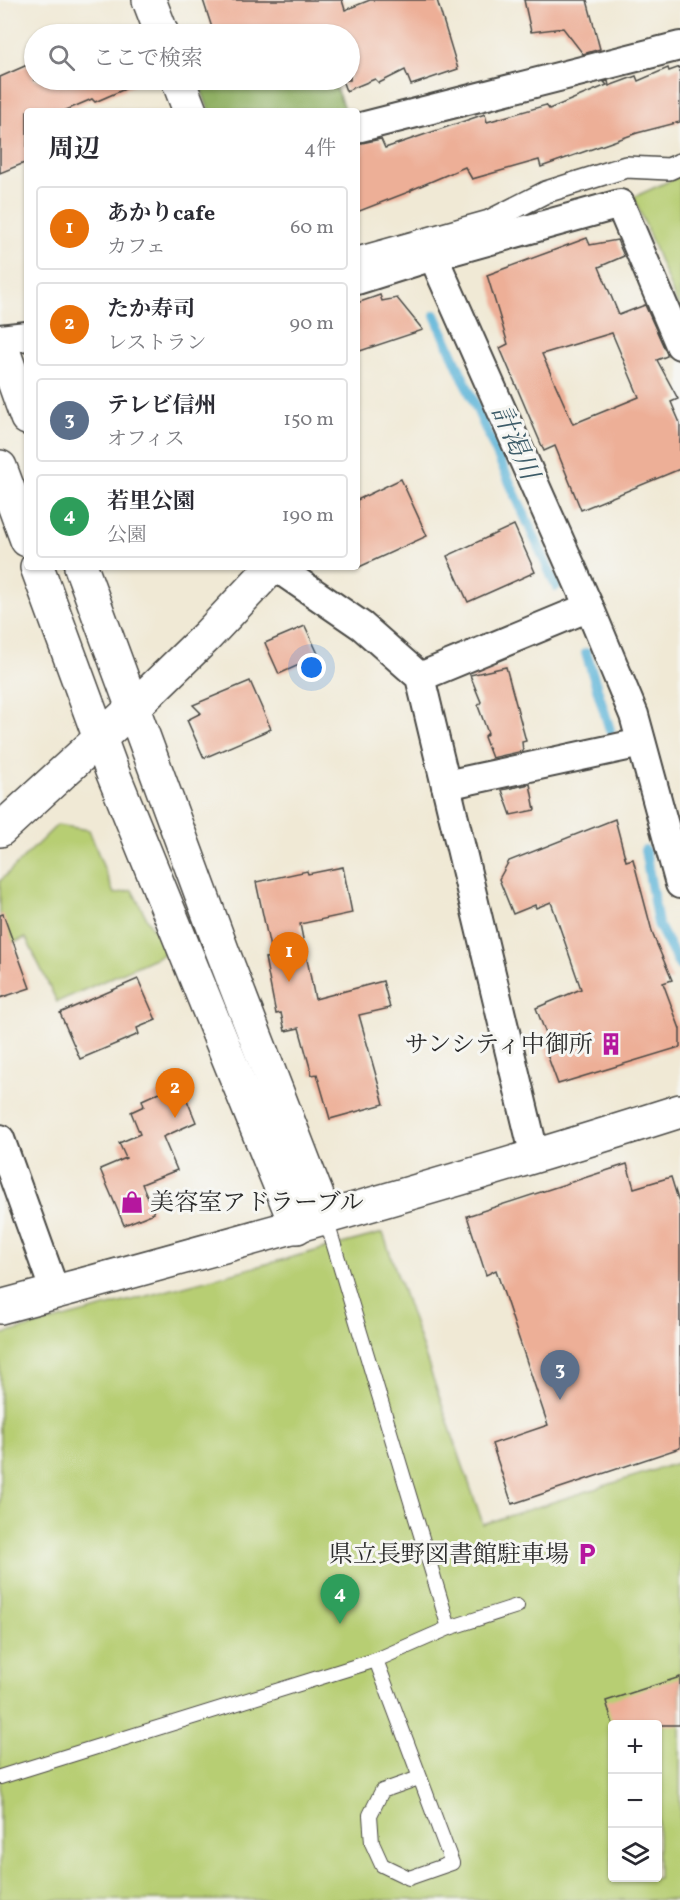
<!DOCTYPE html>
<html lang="ja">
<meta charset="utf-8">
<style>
body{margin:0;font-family:Vollkorn,"Noto Serif JP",serif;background:#f7f7f7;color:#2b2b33}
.controls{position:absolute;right:18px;bottom:18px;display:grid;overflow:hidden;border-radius:6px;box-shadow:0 2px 4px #0004}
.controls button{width:54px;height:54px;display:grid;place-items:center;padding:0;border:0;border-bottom:2px solid #e1e1e2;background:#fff;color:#2b2b33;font:30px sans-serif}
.you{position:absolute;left:312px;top:668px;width:21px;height:21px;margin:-15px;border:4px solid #fff;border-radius:50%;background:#1a73e8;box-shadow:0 0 0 9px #1a73e833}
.badge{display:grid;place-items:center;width:39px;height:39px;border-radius:50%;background:#b5179e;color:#fff;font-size:20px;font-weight:700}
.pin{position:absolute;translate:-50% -50px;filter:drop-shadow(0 2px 3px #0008)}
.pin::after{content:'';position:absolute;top:32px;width:21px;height:18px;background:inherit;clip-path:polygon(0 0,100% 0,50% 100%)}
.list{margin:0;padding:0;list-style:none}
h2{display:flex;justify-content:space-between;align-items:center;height:78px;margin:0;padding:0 24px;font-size:26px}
h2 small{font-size:20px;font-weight:400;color:#7c7c81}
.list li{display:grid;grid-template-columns:39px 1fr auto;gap:18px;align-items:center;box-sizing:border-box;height:84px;margin:0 12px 12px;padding:0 12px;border:2px solid #e1e1e2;border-radius:6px}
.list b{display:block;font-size:22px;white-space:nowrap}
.list p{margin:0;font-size:20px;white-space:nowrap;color:#7c7c81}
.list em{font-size:20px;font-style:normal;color:#7c7c81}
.icon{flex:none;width:33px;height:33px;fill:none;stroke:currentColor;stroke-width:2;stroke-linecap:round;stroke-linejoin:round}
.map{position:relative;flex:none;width:680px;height:1900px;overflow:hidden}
.search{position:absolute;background:#fff;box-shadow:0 2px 4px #0004;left:24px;top:24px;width:336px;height:66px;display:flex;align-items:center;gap:15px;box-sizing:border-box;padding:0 21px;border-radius:33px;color:#7c7c81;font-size:22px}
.panel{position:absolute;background:#fff;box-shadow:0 2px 4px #0004;left:24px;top:108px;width:336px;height:462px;border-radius:6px}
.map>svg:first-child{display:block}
.green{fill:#b7ce73;stroke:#717c4f;stroke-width:1.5;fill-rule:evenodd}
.forest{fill:#91b165;stroke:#5e6e48;stroke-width:1.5}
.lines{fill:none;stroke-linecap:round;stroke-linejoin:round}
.stream{stroke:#5bb4d8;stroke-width:10}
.building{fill:#edaf97;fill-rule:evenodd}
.service-casing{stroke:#494844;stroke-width:16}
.pedestrian-casing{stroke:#494844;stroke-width:24}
.minor-casing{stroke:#494844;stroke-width:32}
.tertiary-casing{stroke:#494844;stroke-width:36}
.service{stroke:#fff;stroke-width:14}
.pedestrian{stroke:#fff;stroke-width:21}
.minor{stroke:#fff;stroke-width:28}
.tertiary{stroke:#fff;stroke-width:33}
.labels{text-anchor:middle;stroke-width:6;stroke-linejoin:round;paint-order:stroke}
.poi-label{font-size:24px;fill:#2b2b2b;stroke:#f6f6f2;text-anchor:end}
.water-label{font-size:26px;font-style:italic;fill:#3c5b68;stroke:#f6f6f2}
</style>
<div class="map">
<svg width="680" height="1900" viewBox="0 0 680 1900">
<rect width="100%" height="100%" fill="#f6f6f2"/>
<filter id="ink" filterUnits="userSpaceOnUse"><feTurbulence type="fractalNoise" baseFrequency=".0167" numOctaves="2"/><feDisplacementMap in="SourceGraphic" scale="12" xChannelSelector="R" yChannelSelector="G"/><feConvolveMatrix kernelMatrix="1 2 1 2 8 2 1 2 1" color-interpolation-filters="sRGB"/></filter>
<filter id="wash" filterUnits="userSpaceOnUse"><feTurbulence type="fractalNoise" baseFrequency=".008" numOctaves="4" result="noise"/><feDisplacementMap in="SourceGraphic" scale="24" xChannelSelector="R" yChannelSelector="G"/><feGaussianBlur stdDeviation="1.35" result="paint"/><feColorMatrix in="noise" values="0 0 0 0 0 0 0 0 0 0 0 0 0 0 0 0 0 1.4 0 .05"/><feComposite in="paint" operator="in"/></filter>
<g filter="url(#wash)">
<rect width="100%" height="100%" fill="#f0e9d5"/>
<g class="green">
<path d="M680,176V311L634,197Z"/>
<path d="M57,825L89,830L114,894L132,890L152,928L162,924L215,931L57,1002L26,938L0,947V881Z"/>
<path d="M383,1233L483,1524L680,1462V1900H0V1335ZM612,1724H658V1878H612Z"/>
</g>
<path class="forest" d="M218,80H333L345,111H209L201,89Z"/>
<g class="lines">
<g class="stream">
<path d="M435,315L556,586"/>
<path d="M586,653L610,730"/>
<path d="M645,850L658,924L680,966"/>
</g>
</g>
<g id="blocks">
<g class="building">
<path d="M203,0H342L345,10L370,0H437L458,69L411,85L405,70L379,83L375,79L346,91L342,80H350V34H214Z"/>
<path d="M524,0H587L600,49L583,54L563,28L531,32Z"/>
<path d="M34,62V80H132L134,85L95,102L92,99L64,111H27V162L0,173V77Z"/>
<path d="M680,67V122L637,133L541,167L539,160L472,179L465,167L411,190V191L357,212V144L381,139L385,148L485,114L487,122L546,105L549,109L607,85L604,82L608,81L609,86L636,76L638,81L668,68L669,71Z"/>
<path d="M587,238L590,245L617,240L624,256L599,267L619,315L645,305L667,354V356L657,360L678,399L671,402L680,423V469L581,510L555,446L544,451L500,348L508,344L487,275ZM612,333L639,397L573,424L542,354Z"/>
<path d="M380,295L382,301L397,298L423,330L357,352V303Z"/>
<path d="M401,479L427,536L357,568V500Z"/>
<path d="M514,525L535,572L468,602L447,556Z"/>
<path d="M305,626L319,656L279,674L265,643Z"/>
<path d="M506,667L526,741L522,742L523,751L492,758L484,737L488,733L478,706L481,702L470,675Z"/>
<path d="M250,681L271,729L204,758L187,720L201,713L193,705Z"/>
<path d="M530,784L535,810L511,815L502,790Z"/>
<path d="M615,819L626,861L633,859L653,935L672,980L663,983L680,1029V1047L558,1084L542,1041L548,1039L536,1008L581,989L551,902L536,908L535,905L513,914L499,879L509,861Z"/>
<path d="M343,867L352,913L300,924L315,999L383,981L390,1008L359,1015L384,1104L330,1119L317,1074L312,1075L299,1028L285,1031L281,1013L276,1014L265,958L272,957L256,882L307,871L308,874Z"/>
<path d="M3,914L30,988L0,998V915Z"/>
<path d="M138,979L156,1020L137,1028L139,1034L80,1059L60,1013Z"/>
<path d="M180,1083L196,1122L163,1137L177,1170L142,1184L154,1213L124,1225L100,1169L126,1158L119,1143L140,1134L131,1112L144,1106L142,1100Z"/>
<path d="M627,1164L634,1188L671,1177L680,1206V1448L512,1504L492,1444L548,1425L496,1270L486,1275L467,1216Z"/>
<path d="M680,1677V1725H613L606,1701Z"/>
</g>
</g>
</g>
<g filter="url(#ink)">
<use href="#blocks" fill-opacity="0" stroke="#494844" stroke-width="1.5"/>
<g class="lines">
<g class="service-casing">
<g id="service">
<path d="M449,1628L517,1606"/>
<path d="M376,1660L452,1863L409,1878L382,1865L372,1843L370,1815L382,1791L419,1778"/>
<path d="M0,1777L376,1660L449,1628L326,1219"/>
</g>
</g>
<g class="pedestrian-casing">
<path id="pedestrian" d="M357,258L489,221L546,192L626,167L669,169L680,164"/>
</g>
<g class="minor-casing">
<g id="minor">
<path d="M357,128L680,46"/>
<path d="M433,256L589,607L634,715L680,884"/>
<path d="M357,280L433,256L620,204L680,345"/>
<path d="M0,339L27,336"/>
<path d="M276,567L362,626L420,677L535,1157"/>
<path d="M420,677L589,607"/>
<path d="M446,785L641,743"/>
<path d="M0,1139L55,1292"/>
</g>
</g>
<g class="tertiary-casing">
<g id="tertiary">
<path d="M149,0L162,34"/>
<path d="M178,80L190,111"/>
<path d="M0,342L27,418"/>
<path d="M0,467L27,540"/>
<path d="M37,567L112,771L297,1227"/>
<path d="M81,567L222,950L326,1219"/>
<path d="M0,830L133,708L207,636L272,567"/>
<path d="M0,1307C228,1246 455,1183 680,1111"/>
</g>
</g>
<use href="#service" class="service"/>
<use href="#pedestrian" class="pedestrian"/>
<use href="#minor" class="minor"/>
<use href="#tertiary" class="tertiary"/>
</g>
</g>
<defs>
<g id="building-bare" transform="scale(1.8)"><path d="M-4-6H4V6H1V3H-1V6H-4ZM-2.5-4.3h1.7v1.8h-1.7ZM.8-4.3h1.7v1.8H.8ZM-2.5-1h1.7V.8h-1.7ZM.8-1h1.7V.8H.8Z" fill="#b5179e" stroke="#f6f6f2" stroke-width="2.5" paint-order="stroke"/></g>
<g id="shop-bare" transform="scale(1.8)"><path d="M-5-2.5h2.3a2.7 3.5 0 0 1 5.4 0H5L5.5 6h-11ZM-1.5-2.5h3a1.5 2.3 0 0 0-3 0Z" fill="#b5179e" stroke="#f6f6f2" stroke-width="2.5" paint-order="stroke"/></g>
<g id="parking-bare" transform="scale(1.8)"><path d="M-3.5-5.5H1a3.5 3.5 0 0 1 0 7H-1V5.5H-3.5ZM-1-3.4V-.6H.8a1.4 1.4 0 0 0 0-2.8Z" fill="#b5179e" stroke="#f6f6f2" stroke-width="2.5" paint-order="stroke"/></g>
</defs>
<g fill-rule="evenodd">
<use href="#building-bare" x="611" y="1044"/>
<use href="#shop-bare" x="132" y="1202"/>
<use href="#parking-bare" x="587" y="1554"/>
</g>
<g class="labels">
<g class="poi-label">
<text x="593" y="1052">サンシティ中御所</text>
<text x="150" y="1210" text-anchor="start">美容室アドラーブル</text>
<text x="569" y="1562">県立長野図書館駐車場</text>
</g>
<g class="water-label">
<text transform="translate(516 442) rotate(66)" y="9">計渇川</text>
</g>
</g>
</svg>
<div class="controls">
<button>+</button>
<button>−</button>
<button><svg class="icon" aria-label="layers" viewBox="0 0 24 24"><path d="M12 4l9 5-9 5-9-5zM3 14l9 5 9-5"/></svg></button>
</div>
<div class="you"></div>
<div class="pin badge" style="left:289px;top:982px;background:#e8710a">1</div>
<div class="pin badge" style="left:175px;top:1118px;background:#e8710a">2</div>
<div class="pin badge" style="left:560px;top:1400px;background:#5c6f8a">3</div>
<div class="pin badge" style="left:340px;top:1624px;background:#2e9e5b">4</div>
<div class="search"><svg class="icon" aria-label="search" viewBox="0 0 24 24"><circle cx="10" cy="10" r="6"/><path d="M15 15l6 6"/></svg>ここで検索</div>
<section class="panel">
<h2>周辺<small>4件</small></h2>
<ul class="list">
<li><span class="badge" style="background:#e8710a">1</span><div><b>あかりcafe</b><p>カフェ</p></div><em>60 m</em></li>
<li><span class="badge" style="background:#e8710a">2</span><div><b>たか寿司</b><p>レストラン</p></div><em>90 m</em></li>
<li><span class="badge" style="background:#5c6f8a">3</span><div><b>テレビ信州</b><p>オフィス</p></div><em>150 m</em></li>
<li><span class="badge" style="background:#2e9e5b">4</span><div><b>若里公園</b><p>公園</p></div><em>190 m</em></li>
</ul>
</section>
</div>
